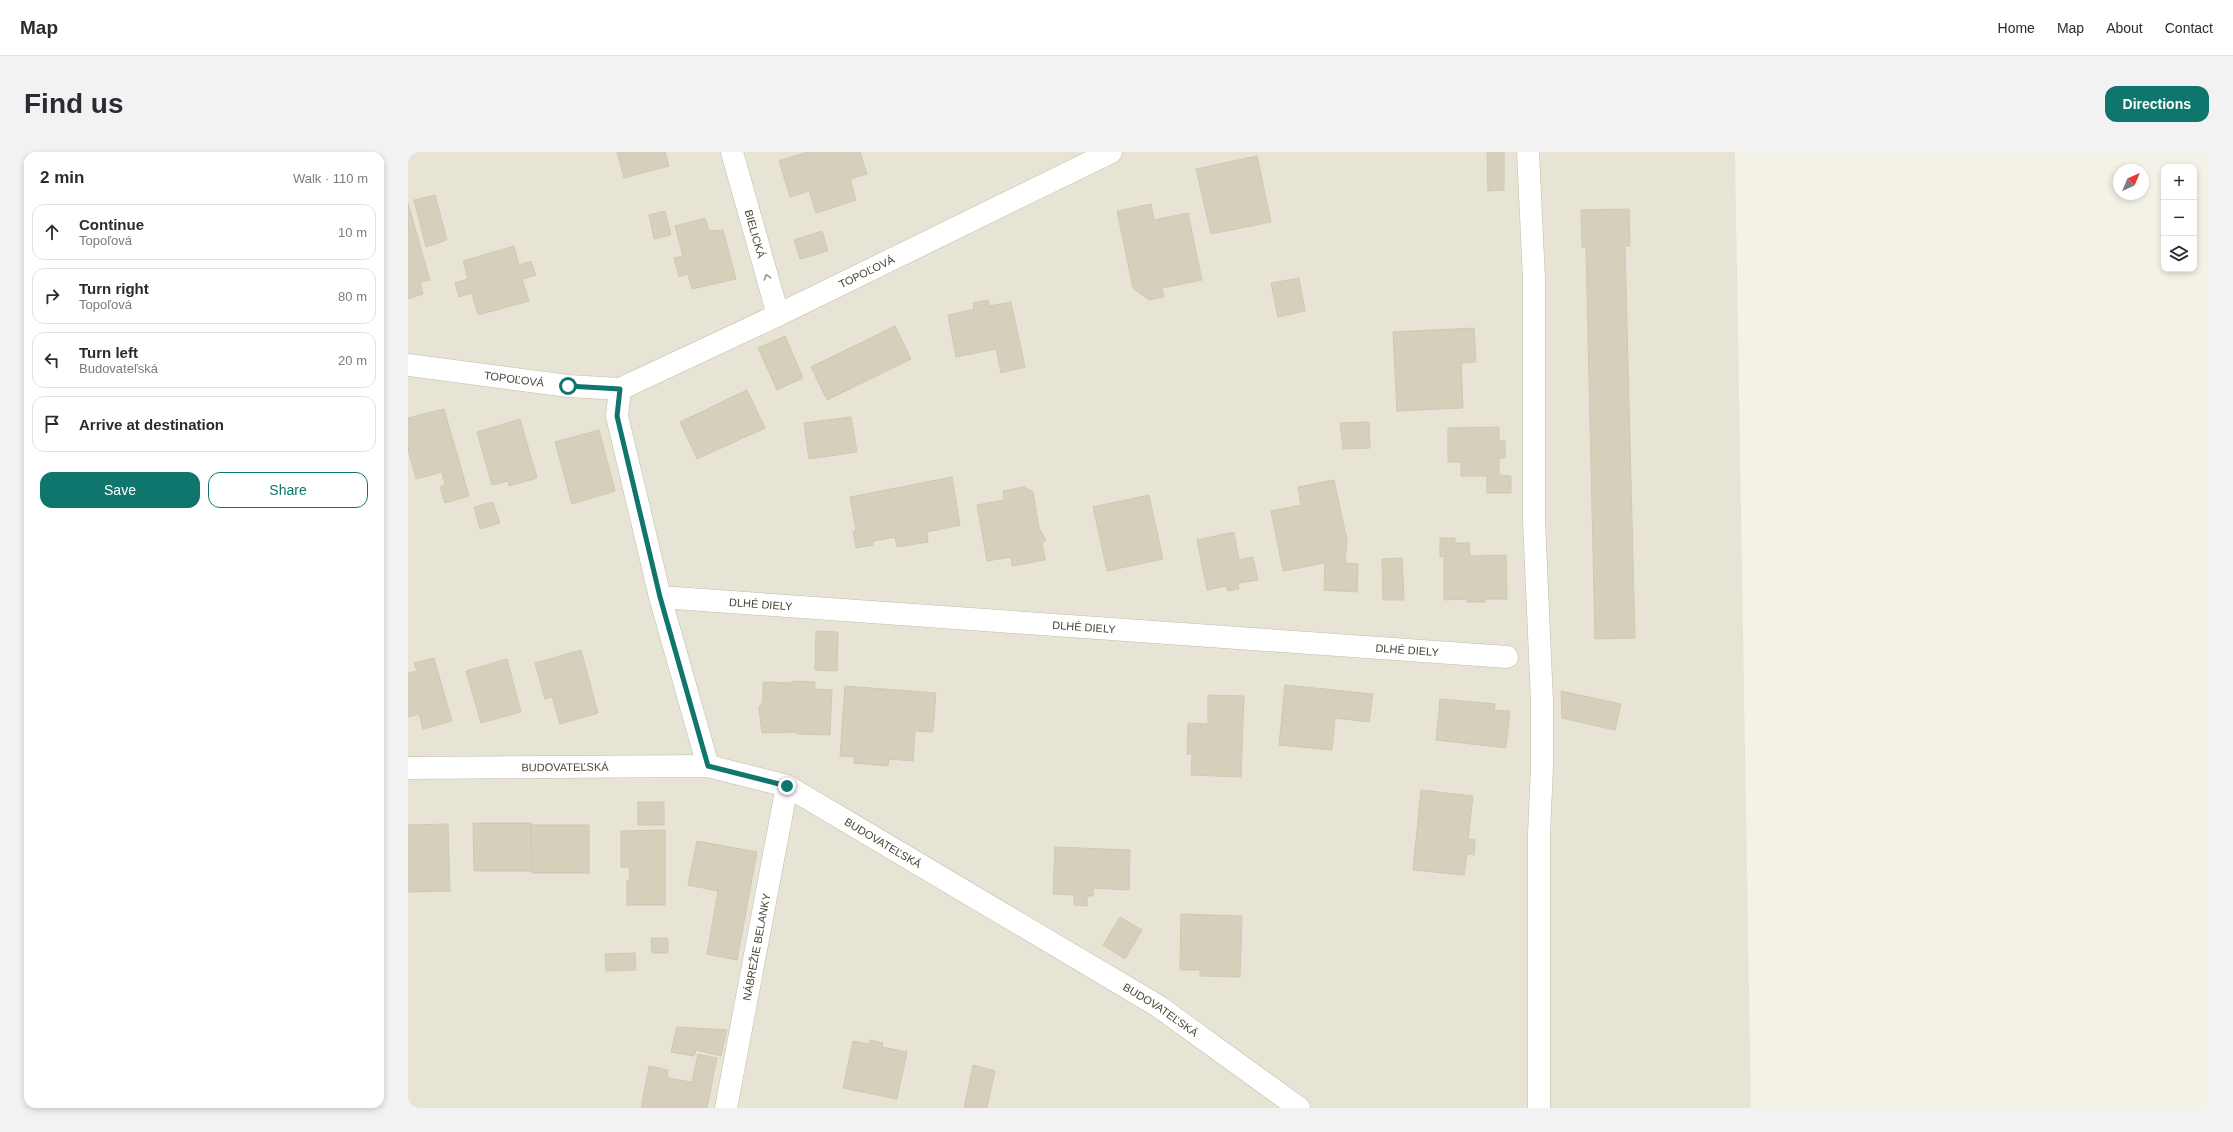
<!DOCTYPE html>
<meta charset="utf-8">
<style>
body{margin:0;font-family:Arial,sans-serif;background:#f2f2f3;color:#2b2b33}
.controls{position:absolute;right:12px;top:12px;display:grid;overflow:hidden;border-radius:8px;box-shadow:0 2px 6px #0003}
.controls button{width:36px;height:36px;display:grid;place-items:center;padding:0;border:0;border-bottom:1px solid #e1e1e2;background:#fff;color:#2b2b33;font:20px sans-serif}
.compass{position:absolute;left:1705px;top:12px;width:36px;height:36px;border-radius:50%;background:#fff;box-shadow:0 2px 6px #0003;rotate:44deg}
.stop{position:absolute;width:12px;height:12px;margin:-9px;border:3px solid #0f766e;border-radius:50%;background:#fff}
.stop.end{background:#0f766e;border-color:#fff;box-shadow:0 1px 4px #0008}
.list{margin:0;padding:0;list-style:none}
h2{display:flex;justify-content:space-between;align-items:center;height:52px;margin:0;padding:0 16px;font-size:17px}
h2 small{font-size:13px;font-weight:400;color:#7c7c81}
.list li{display:grid;grid-template-columns:26px 1fr auto;gap:12px;align-items:center;box-sizing:border-box;height:56px;margin:0 8px 8px;padding:0 8px;border:1px solid #e1e1e2;border-radius:12px}
.list b{display:block;font-size:15px;white-space:nowrap}
.list p{margin:0;font-size:13px;white-space:nowrap;color:#7c7c81}
.list em{font-size:13px;font-style:normal;color:#7c7c81}
.actions{display:flex;gap:8px;padding:12px 16px}
.actions a{flex:1;padding:9px 0;border:1px solid #0f766e;border-radius:12px;text-align:center;font-size:14px;color:#0f766e}
.actions .main{background:#0f766e;color:#fff}
.icon{flex:none;width:22px;height:22px;fill:none;stroke:currentColor;stroke-width:2;stroke-linecap:round;stroke-linejoin:round}
.map{position:relative;flex:none;width:1801px;height:956px;overflow:hidden;border-radius:12px}
header{display:flex;align-items:center;gap:24px;box-sizing:border-box;height:56px;padding:0 20px;background:#fff;border-bottom:1px solid #e1e1e2}
header strong{font-size:19px}
nav{display:flex;gap:22px;margin-inline-start:auto;font-size:14px}
.intro{display:flex;align-items:center;justify-content:space-between;box-sizing:border-box;height:96px;padding:0 24px}
h1{margin:0;font-size:28px}
.button{padding:10px 18px;border-radius:12px;background:#0f766e;color:#fff;font-size:14px;font-weight:700}
main{display:flex;gap:24px;padding:0 24px}
aside{flex:1;background:#fff;border-radius:12px;box-shadow:0 2px 6px #0003}
.map>svg:first-child{display:block}
.residential{fill:#e8e4d5}
.building{fill:#d6cfbc;stroke:#d1c8af}
.lines{fill:none;stroke-linecap:round;stroke-linejoin:round}
.minor-casing{stroke:#c0bba9;stroke-width:23}
.minor{stroke:#fff;stroke-width:22}
.oneway{stroke:#9a9890}
.route{stroke:#0f766e;stroke-width:5}
.labels{text-anchor:middle;stroke-width:3.5;stroke-linejoin:round;paint-order:stroke}
.street-label{font-size:11px;fill:#484336;stroke:#fff}
</style>
<header>
<strong>Map</strong>
<nav><a>Home</a><a>Map</a><a>About</a><a>Contact</a></nav>
</header>
<div class="intro"><h1>Find us</h1><a class="button">Directions</a></div>
<main>
<aside>
<h2>2 min<small>Walk · 110 m</small></h2>
<ul class="list">
<li><svg class="icon" aria-label="ahead" viewBox="0 0 24 24"><path d="M12 20V5M6 11l6-6 6 6"/></svg><div><b>Continue</b><p>Topoľová</p></div><em>10 m</em></li>
<li><svg class="icon" aria-label="right" viewBox="0 0 24 24"><path d="M7 20v-9h11M14 6l5 5-5 5"/></svg><div><b>Turn right</b><p>Topoľová</p></div><em>80 m</em></li>
<li><svg class="icon" aria-label="left" viewBox="0 0 24 24"><path d="M17 20v-9H6M10 6l-5 5 5 5"/></svg><div><b>Turn left</b><p>Budovateľská</p></div><em>20 m</em></li>
<li><svg class="icon" aria-label="arrive" viewBox="0 0 24 24"><path d="M6 21V4h12l-3 4 3 4H6"/></svg><div><b>Arrive at destination</b></div></li>
</ul>
<div class="actions"><a class="main">Save</a><a>Share</a></div>
</aside>
<div class="map">
<svg width="1801" height="956" viewBox="0 0 1801 956">
<rect width="100%" height="100%" fill="#f4f2e7"/>
<path class="residential" d="M0,0H1327L1343,956H0Z"/>
<g class="building">
<path d="M209,0H257L261,14L216,26Z"/>
<path d="M399,0H452L459,22L442,27L448,48L408,61L401,39L382,45L371,9Z"/>
<path d="M1079,0H1096V38L1080,39Z"/>
<path d="M849,4L863,70L803,82L788,17Z"/>
<path d="M27,43L39,88L18,95L6,48Z"/>
<path d="M0,51L22,128L12,130L15,142L0,147Z"/>
<path d="M743,52L746,68L780,61L794,128L754,136L756,145L741,148L725,136L709,59Z"/>
<path d="M1221,57L1222,94H1217L1227,486L1187,487L1178,95H1174L1173,58Z"/>
<path d="M257,59L263,83L246,87L241,63Z"/>
<path d="M297,66L301,79L315,78L328,127L284,137L280,122L271,125L266,106L275,104L267,74Z"/>
<path d="M414,79L420,99L392,107L386,88Z"/>
<path d="M106,94L111,113L123,109L128,123L114,127L121,149L70,163L64,141L51,145L47,131L60,127L55,109Z"/>
<path d="M891,126L897,159L870,165L863,131Z"/>
<path d="M580,148L581,154L603,150L617,215L593,221L588,197L548,205L540,163L566,157L565,151Z"/>
<path d="M487,174L503,207L419,248L403,215Z"/>
<path d="M1066,176L1068,210L1053,211L1055,256L989,259L985,180Z"/>
<path d="M377,184L395,226L369,238L350,196Z"/>
<path d="M339,238L357,276L289,307L272,270Z"/>
<path d="M36,257L61,344L37,351L32,335L37,333L34,320L8,327L0,297V266Z"/>
<path d="M443,265L449,300L401,307L396,271Z"/>
<path d="M112,267L129,326L101,334L100,329L84,333L69,280Z"/>
<path d="M961,270L962,296L935,297L932,271Z"/>
<path d="M1091,275V289H1097V306H1091V323L1103,324V341H1079V324H1053V310H1040V276Z"/>
<path d="M191,278L207,339L164,352L147,290Z"/>
<path d="M544,325L552,373L519,380L520,390L489,395L487,385L465,389V393L448,396L445,379H448L442,345Z"/>
<path d="M926,328L939,388L937,411L950,412L949,440L916,438L917,411L875,419L863,359L893,353L890,335Z"/>
<path d="M616,335L625,340L631,376L638,388L634,390L637,408L604,414L603,405L579,409L569,353L596,348L595,339Z"/>
<path d="M741,343L755,407L699,419L685,355Z"/>
<path d="M85,350L92,371L72,377L66,355Z"/>
<path d="M826,380L831,408L845,405L850,428L830,431L831,437L820,439L818,434L799,438L789,388Z"/>
<path d="M1032,386H1047V391H1061L1062,404L1098,403L1099,447H1077V450H1059V447L1036,448V404L1032,405Z"/>
<path d="M994,406L996,448H975L974,407Z"/>
<path d="M408,479L430,480L429,519L407,518Z"/>
<path d="M173,498L190,561L152,572L144,545L137,547L127,511Z"/>
<path d="M26,506L44,569L15,577L11,562L0,565V521L9,519L6,511Z"/>
<path d="M99,507L113,560L73,571L58,519Z"/>
<path d="M384,529L407,530V537L424,538L422,583L389,582V580L354,581L351,555L355,550V530L383,531Z"/>
<path d="M877,533L965,542L961,570L927,566L924,598L871,593Z"/>
<path d="M437,534L528,541L525,580L507,579L505,609L481,607L480,614L446,611V605L432,604Z"/>
<path d="M1153,539L1213,552L1207,578L1154,566Z"/>
<path d="M800,543L836,544L833,625L783,623L784,602H779L780,571L800,572Z"/>
<path d="M1032,547L1087,552L1086,558L1102,559L1098,596L1028,588Z"/>
<path d="M1013,638L1065,644L1060,687L1067,688L1066,703L1059,702L1056,723L1005,718Z"/>
<rect x="230" y="650" width="26" height="23"/>
<path d="M65,671H123L124,721L123,719H66Z"/>
<path d="M123,671L124,673H181V721H124Z"/>
<path d="M40,672L42,739L0,740V673Z"/>
<path d="M257,678V753H219V728H222L221,715H213V679Z"/>
<path d="M289,689L349,700L329,808L299,802L310,739L280,733Z"/>
<path d="M647,695L722,698L721,738L685,736V744H679V754L666,753V743L645,742Z"/>
<path d="M773,762L834,764L832,825L792,824V818H772Z"/>
<path d="M712,765L734,778L717,807L695,793Z"/>
<path d="M243,786H260V801H244Z"/>
<path d="M227,801L228,818L198,819L197,802Z"/>
<path d="M269,875L319,878L313,904L288,898L286,904L263,900Z"/>
<path d="M462,888L475,891L474,895L499,900L489,947L435,936L445,889L460,892Z"/>
<path d="M290,902L309,906L299,956H233L241,914L260,918L259,926L284,930Z"/>
<path d="M565,913L587,919L579,956H556Z"/>
</g>
<g class="lines">
<g class="minor-casing">
<g id="minor">
<path id="s1" d="M324,0L370,163"/>
<path d="M1120,0L1126,127V368L1134,550V614L1131,682V956"/>
<path id="s2" d="M0,213L160,234L212,237L209,264L252,445L300,614"/>
<path id="s3" d="M212,237L370,163L703,0"/>
<path id="s4" d="M252,445L1099,505"/>
<path id="s5" d="M0,616L300,614L379,634L750,854L891,956"/>
<path id="s6" d="M318,956L379,634"/>
</g>
</g>
<use href="#minor" class="minor"/>
</g>
<defs><path id="oneway-chevron" d="M-2-3.5L2.5 0L-2 3.5" fill="none" stroke-width="1.6" stroke-linecap="round" stroke-linejoin="round"/></defs>
<use class="oneway" href="#oneway-chevron" transform="translate(359 125) rotate(-106)"/>
<g class="lines">
<path class="route" d="M160,234L212,237L209,264L252,445L300,614L379,634"/>
</g>
<g class="labels">
<g class="street-label">
<text dy="4" stroke="none"><textPath href="#s1" startOffset="85">BIELICKÁ</textPath></text>
<text dy="4" stroke="none"><textPath href="#s3" startOffset="273">TOPOĽOVÁ</textPath></text>
<text dy="4" stroke="none"><textPath href="#s2" startOffset="107">TOPOĽOVÁ</textPath></text>
<text dy="4" stroke="none"><textPath href="#s4" startOffset="101">DLHÉ DIELY</textPath></text>
<text dy="4" stroke="none"><textPath href="#s4" startOffset="425">DLHÉ DIELY</textPath></text>
<text dy="4" stroke="none"><textPath href="#s4" startOffset="749">DLHÉ DIELY</textPath></text>
<text dy="4" stroke="none"><textPath href="#s5" startOffset="157">BUDOVATEĽSKÁ</textPath></text>
<text dy="4" stroke="none"><textPath href="#s5" startOffset="493">BUDOVATEĽSKÁ</textPath></text>
<text dy="4" stroke="none"><textPath href="#s6" startOffset="164">NÁBREŽIE BELANKY</textPath></text>
<text dy="4" stroke="none"><textPath href="#s5" startOffset="817">BUDOVATEĽSKÁ</textPath></text>
</g>
</g>
</svg>
<div class="controls">
<button>+</button>
<button>−</button>
<button><svg class="icon" aria-label="layers" viewBox="0 0 24 24"><path d="M12 4l9 5-9 5-9-5zM3 14l9 5 9-5"/></svg></button>
</div>
<svg class="compass" viewBox="-18 -18 36 36"><path d="M0-13l5 13h-10z" fill="#e53935"/><path d="M0 13l5-13h-10z" fill="#7c7c81"/></svg>
<div class="stop" style="left:160px;top:234px"></div>
<div class="stop end" style="left:379px;top:634px"></div>
</div>
</main>
